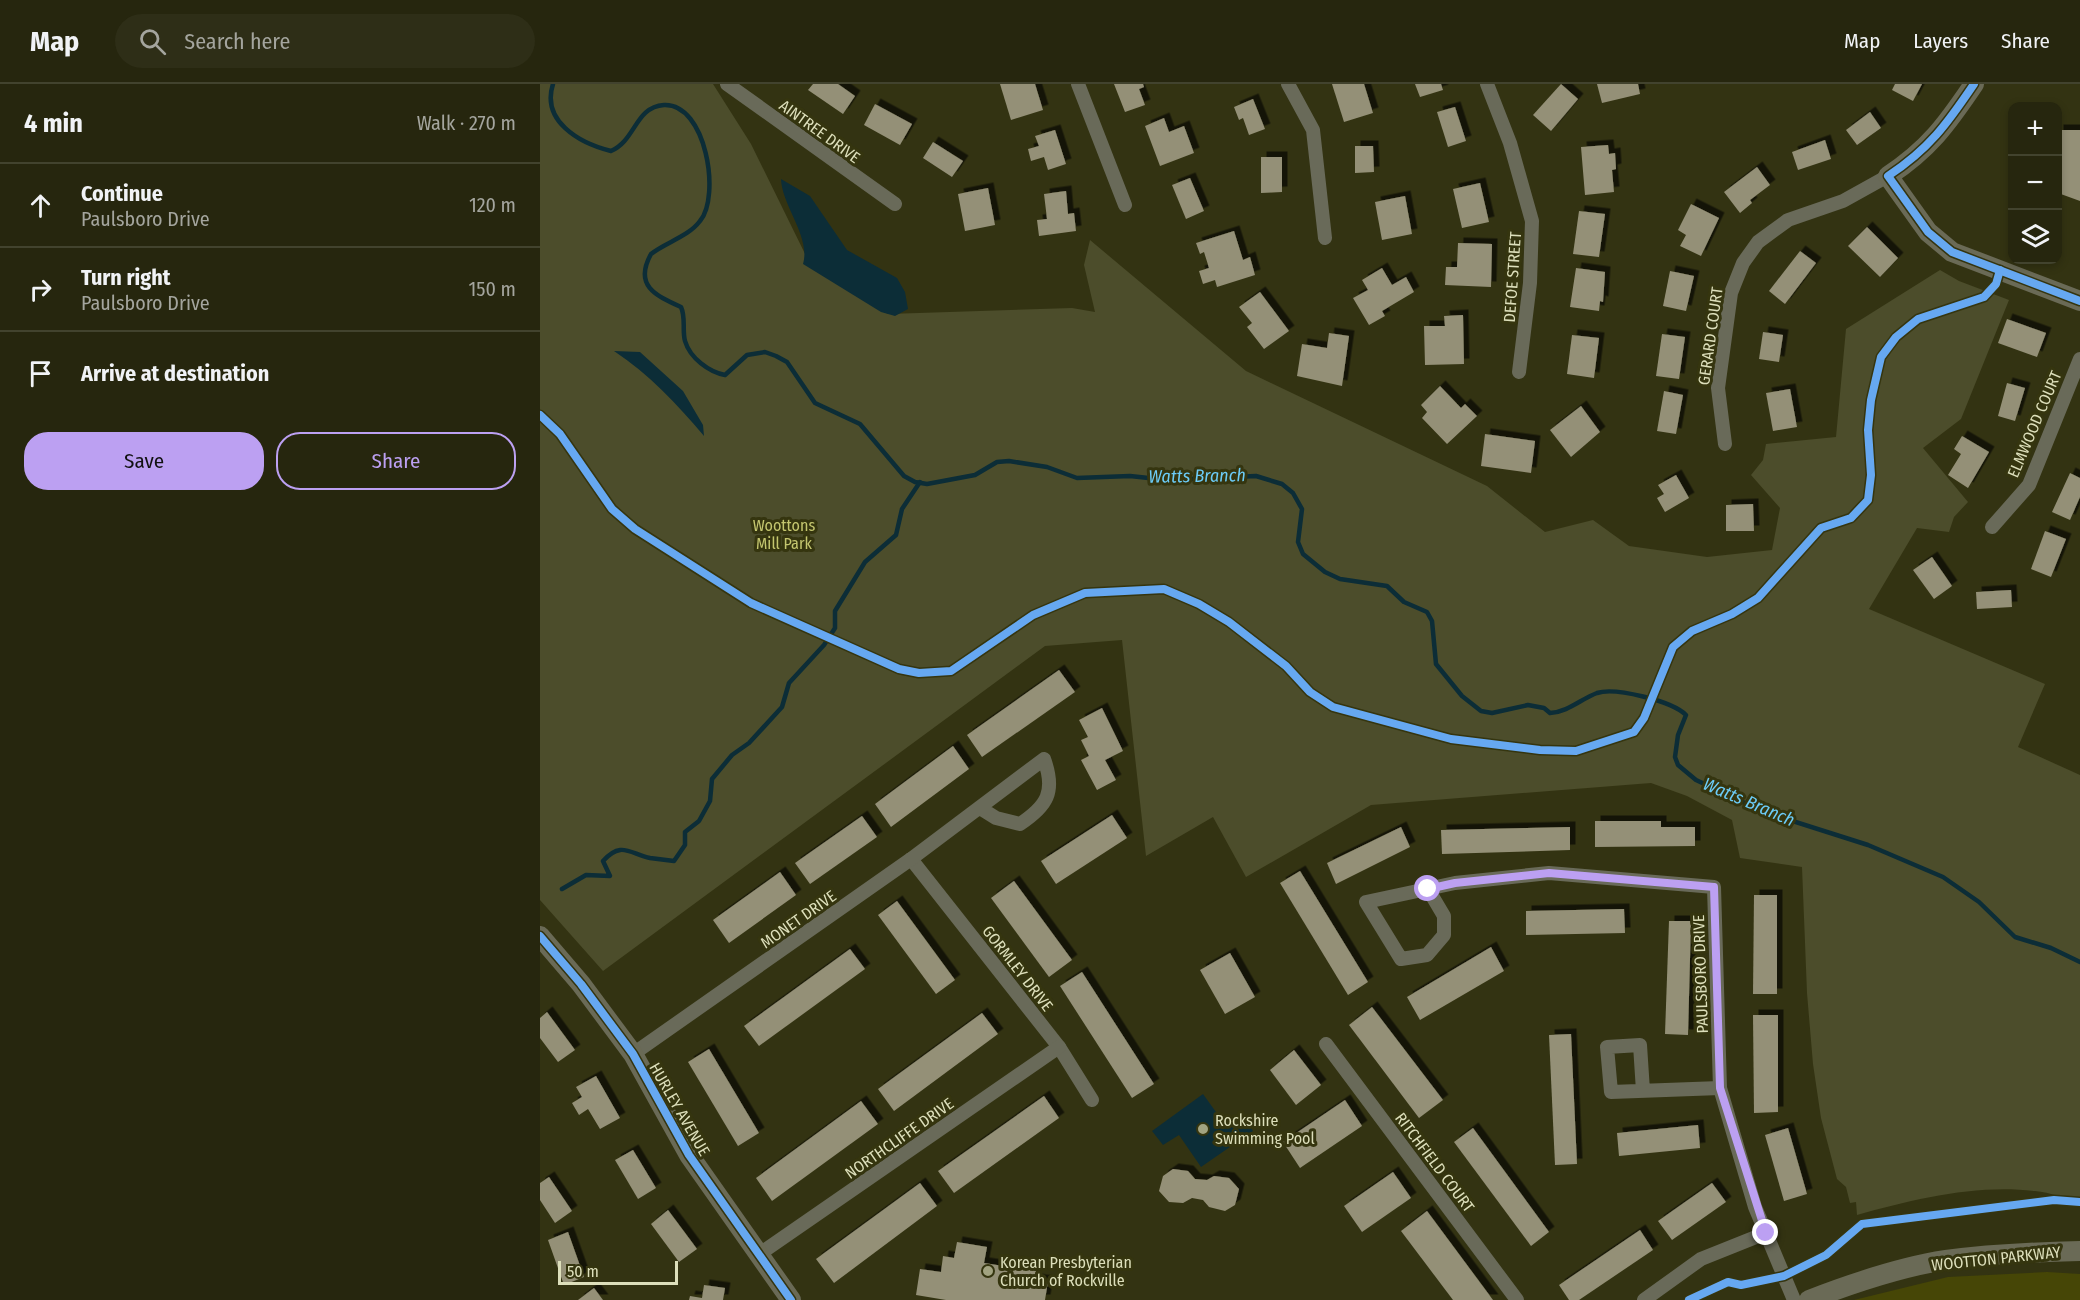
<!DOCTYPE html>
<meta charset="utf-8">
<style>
body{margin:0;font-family:"Fira Sans Condensed",sans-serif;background:#2e2e17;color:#f1f3f6}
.controls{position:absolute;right:18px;top:18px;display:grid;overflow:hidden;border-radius:12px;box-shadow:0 3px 9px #0003}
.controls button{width:54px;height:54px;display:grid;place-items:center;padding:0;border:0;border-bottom:2px solid #42432e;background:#26260e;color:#f1f3f6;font:30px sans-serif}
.scale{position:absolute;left:18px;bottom:15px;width:120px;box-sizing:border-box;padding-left:6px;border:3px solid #dddfbb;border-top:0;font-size:16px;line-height:21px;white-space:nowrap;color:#dddfbb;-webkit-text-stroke:4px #35350f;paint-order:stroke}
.stop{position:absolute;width:18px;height:18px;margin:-14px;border:4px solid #bca0f2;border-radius:50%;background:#fff}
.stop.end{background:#bca0f2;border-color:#fff;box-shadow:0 2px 6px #0008}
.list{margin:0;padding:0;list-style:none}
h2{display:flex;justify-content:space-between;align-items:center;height:78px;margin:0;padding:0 24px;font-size:26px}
h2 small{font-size:20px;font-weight:400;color:#a4a59e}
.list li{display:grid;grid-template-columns:39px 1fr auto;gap:18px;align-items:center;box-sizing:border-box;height:84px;padding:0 24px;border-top:2px solid #42432e}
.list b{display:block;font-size:22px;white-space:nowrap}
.list p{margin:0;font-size:20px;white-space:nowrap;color:#a4a59e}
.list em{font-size:20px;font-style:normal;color:#a4a59e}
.actions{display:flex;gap:12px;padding:18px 24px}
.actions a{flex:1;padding:14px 0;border:2px solid #bca0f2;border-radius:24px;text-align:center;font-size:21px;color:#bca0f2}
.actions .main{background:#bca0f2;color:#111}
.icon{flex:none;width:33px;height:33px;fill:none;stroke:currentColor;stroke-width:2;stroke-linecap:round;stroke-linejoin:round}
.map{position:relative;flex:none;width:1540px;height:1216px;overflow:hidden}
header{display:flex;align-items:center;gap:36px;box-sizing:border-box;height:84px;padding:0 30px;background:#26260e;border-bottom:2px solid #42432e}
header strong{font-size:28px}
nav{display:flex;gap:33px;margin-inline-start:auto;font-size:21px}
.search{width:420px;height:54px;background:#2e2e17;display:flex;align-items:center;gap:15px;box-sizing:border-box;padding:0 21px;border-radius:33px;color:#a4a59e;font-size:22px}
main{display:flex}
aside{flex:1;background:#26260e}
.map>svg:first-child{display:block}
.built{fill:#464606}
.green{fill:#4c4d2b}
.water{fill:#0c2d37}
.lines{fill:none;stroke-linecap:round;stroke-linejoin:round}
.stream{stroke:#0c2d37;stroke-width:4.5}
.building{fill:#949077;filter:url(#shadow)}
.street{stroke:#696a59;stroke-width:14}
.secondary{stroke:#6a6a56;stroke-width:20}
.cycleway-casing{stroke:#35350f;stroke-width:11}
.cycleway{stroke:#66a8f1;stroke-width:8}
.route{stroke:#bca0f2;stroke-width:8}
.poi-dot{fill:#a2a380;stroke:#35350f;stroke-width:2}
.labels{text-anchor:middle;stroke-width:6;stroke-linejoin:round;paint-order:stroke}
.street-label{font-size:16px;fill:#dddfbb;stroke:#35350f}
.park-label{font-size:16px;fill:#c4c66f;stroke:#35350f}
.poi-label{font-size:16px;fill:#dddfbb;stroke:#35350f;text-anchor:start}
.water-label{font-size:18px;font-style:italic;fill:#6cccf8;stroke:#35350f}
</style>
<header>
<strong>Map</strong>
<div class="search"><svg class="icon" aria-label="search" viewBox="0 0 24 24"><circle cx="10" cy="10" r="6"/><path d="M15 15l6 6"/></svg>Search here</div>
<nav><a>Map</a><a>Layers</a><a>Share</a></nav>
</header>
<main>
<aside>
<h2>4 min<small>Walk · 270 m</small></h2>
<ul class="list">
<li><svg class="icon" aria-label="ahead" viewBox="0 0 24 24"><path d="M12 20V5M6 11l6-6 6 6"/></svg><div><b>Continue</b><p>Paulsboro Drive</p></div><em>120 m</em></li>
<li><svg class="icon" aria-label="right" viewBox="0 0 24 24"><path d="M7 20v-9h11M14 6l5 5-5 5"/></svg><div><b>Turn right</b><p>Paulsboro Drive</p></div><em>150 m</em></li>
<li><svg class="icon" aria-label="arrive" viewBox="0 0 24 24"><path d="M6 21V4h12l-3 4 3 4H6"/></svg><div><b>Arrive at destination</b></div></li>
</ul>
<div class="actions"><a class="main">Save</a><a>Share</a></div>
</aside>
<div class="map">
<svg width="1540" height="1216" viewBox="0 0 1540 1216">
<defs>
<filter id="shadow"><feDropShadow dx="5.5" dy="-5.5" stdDeviation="0" flood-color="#0009"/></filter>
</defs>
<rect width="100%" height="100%" fill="#333312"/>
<path class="built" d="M1507,1188L1540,1190V1216H1314L1408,1193Z"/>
<path class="green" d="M0,0H173L211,60L271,182L348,230L532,224L555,228L544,181L550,156L706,287L947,402L1005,448L1053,436L1089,462L1167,473L1232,466L1240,424L1211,391L1223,376L1226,360L1296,353L1306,245L1400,186L1419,197L1469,216L1421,335L1383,364L1428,418L1414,433L1409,448L1377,444L1329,525L1505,600L1478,663L1540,691V1120C1526,1115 1510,1108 1495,1107C1436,1100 1374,1115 1317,1131L1316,1118L1310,1119L1306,1103L1297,1095L1281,1034L1273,980L1267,909L1262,783L1200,774L1192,736L1147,712L1111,699L831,721L706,793L673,733L606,772L582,556L505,562L63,887L0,816Z"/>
<g class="water">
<path d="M241,95L270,112L307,166L357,194L365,208L368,225L355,232L341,228L263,180C271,153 242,122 241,95Z"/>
<path d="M74,267L100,268L143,307L163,341L164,352C136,319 110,291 74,267Z"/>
<path d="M663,1010L686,1042L702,1031L713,1047L661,1083L639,1051L623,1061L612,1047Z"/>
</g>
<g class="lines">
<g class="stream">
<path d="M13,0C1,37 39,59 71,67C96,56 95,23 124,21C166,19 181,112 160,137C148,153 126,158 111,170C94,201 114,211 141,223C146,234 142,246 145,257C150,274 169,288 185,291L207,271L225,268L236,272L247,278L275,319L320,340L364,392L375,398L387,400L435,391L457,378L469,377L507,383L537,394L590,392L627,396L716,392L742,400L753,409L762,425L758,458L763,470L785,488L800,495L847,502L864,518L887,528L892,537L896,580L922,612L941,627L952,629L988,621L1004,624L1010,629C1028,628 1041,615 1057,609C1075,603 1132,617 1146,631L1138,651L1135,673L1138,681L1156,696L1224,728L1328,761L1403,793L1439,818L1475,853L1511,864L1540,878"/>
<path d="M22,805L46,791L70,792L63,777C81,757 89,769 110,774C118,775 126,776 134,777L145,761V748L159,737L170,717L172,695L192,671L209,659L242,623L249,599L284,561L295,544V527L325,478L356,451L362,425L380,398"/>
</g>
</g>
<g class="building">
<path d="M273,0H298L315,12L303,30L268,6Z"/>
<path d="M460,0H495L503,26L471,36Z"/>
<path d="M574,0H603L604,3L599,5L605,21L585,28Z"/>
<path d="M792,0H824L833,29L804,38Z"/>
<path d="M875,0H901L903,6L880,13Z"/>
<path d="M1021,0L1038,15L1011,47L993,31Z"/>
<path d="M1057,0H1098L1100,10L1062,19Z"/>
<path d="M1355,0H1382L1373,17L1352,6Z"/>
<path d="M713,15L725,45L709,51L703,34L699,36L694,23Z"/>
<path d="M335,20L372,40L360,61L324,41Z"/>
<path d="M915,23L926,57L908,63L897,28Z"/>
<path d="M1330,28L1341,44L1317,61L1306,46Z"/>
<path d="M624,34L629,48L644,42L654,69L620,82L605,42Z"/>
<path d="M515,46L526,80L508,86L504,73L491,77L488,65L499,62L495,52Z"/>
<path d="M1518,46H1540V117L1518,109Z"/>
<path d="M1285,56L1291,75L1258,86L1252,68Z"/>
<path d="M393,58L423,77L412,93L383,74Z"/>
<path d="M1068,61L1069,70L1075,69L1076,85L1072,86L1074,108L1045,111L1041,63Z"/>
<path d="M815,62H833L834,88L815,89Z"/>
<path d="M721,73H742V108L721,109Z"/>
<path d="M1217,83L1230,101L1210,116L1212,119L1200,129L1184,108Z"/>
<path d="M650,94L664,127L646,135L632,101Z"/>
<path d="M940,99L949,138L922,144L913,105Z"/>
<path d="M448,104L455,141L425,147L418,110Z"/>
<path d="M526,107L528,130L534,129L536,147L499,152L497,136L507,135L504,110Z"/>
<path d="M865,112L872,150L842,156L835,118Z"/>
<path d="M1151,120L1179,134L1161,172L1140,162L1146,151L1138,146Z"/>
<path d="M1039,127L1065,130L1059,173L1033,170Z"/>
<path d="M1327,143L1358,174L1340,193L1308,162Z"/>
<path d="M694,147L703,176L710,173L715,191L677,203L675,196L663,200L659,187L669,184L664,168L660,170L656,159Z"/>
<path d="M918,159L952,160L951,203L905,201L906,183H917Z"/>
<path d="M1260,167L1276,179L1245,220L1229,207Z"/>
<path d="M842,184L852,201L866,193L874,208L842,227L845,232L829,241L813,214L828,206L822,196Z"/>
<path d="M1036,184L1065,188L1063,218L1060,217L1059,227L1030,223Z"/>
<path d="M1130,187L1154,192L1146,227L1123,222Z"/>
<path d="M720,208L749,247L724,265L707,243L712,239L699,223Z"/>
<path d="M923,231L924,280L885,281L884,242H905L904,232Z"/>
<path d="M1467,235L1506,249L1497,273L1458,259Z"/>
<path d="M1223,248L1243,251L1239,278L1219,275Z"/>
<path d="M789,249L809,252L802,302L757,292L762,260L787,264Z"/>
<path d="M1122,250L1145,253L1139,295L1116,292Z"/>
<path d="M1032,251L1059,254L1054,294L1027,290Z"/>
<path d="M1467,299L1485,304L1475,337L1458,332Z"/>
<path d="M900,302L921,324L925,320L937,332L907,360L882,334L887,328L881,321Z"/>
<path d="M1250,305L1257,343L1233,347L1226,309Z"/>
<path d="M1124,307L1143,311L1136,350L1117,347Z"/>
<path d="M1041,322L1060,348L1031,373L1010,346Z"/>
<path d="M945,350L995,357L991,389L941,382Z"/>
<path d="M1422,352L1449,368L1428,404L1408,391L1421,370L1414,365Z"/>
<path d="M1530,389L1540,394V413L1530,436L1512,428Z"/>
<path d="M1136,391L1149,414L1125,428L1117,414L1124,410L1118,401Z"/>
<path d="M1213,420L1214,447H1186V421Z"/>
<path d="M1505,447L1526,455L1511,493L1491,485Z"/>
<path d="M1392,473L1412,502L1394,515L1373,486Z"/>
<path d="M1471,506L1472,523L1437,525L1436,508Z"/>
<path d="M519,586L535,608L442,673L427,651Z"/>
<path d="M562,624L583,667L565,676L576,696L557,706L541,676L549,672L541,656L548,653L539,636Z"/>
<path d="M413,662L429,685L351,743L335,720Z"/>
<path d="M572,731L587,754L516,800L501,777Z"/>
<path d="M322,732L337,753L270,800L255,779Z"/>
<path d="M1055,737H1121V743H1155V762L1055,763Z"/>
<path d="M861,743L870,763L796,800L787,779Z"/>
<path d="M1030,743V766L902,770L901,746Z"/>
<path d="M760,787L828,898L808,911L740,799Z"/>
<path d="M240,788L256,811L189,859L173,836Z"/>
<path d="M474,797L532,876L509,893L451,814Z"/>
<path d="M1214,811H1237V910H1213Z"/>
<path d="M357,817L415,896L396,910L338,831Z"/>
<path d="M1084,825L1085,849L986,851V827Z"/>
<path d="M1129,837H1151L1148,951L1125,950Z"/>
<path d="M951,863L964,887L880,936L867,913Z"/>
<path d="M310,865L325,885L219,962L204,942Z"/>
<path d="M690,869L715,913L685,930L660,886Z"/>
<path d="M542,888L614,1000L592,1014L520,902Z"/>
<path d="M832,923L903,1016L879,1034L809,941Z"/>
<path d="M7,928L35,966L18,978L0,954V934Z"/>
<path d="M442,929L458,950L354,1027L338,1005Z"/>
<path d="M1213,931H1238V1028L1214,1029Z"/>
<path d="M1031,950L1037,1080L1015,1081L1009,951Z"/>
<path d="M169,965L219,1049L198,1062L148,978Z"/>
<path d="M754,966L781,1001L756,1021L730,986Z"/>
<path d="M56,992L80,1034L60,1045L48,1025L39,1031L32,1019L42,1013L36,1003Z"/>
<path d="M504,1012L519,1034L414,1109L398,1087Z"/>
<path d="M805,1016L822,1042L760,1084L743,1058Z"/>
<path d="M321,1017L338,1040L232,1117L216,1094Z"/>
<path d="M1158,1041L1160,1064L1079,1072L1077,1049Z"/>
<path d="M933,1044L1009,1148L991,1162L914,1058Z"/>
<path d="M1248,1044L1267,1110L1244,1117L1225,1051Z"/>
<path d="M93,1066L116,1104L98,1115L75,1076Z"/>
<path d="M633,1085L648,1087L655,1095L667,1096L674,1092L689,1094L699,1105L695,1121L685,1127L669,1123L663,1116L652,1114L643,1119L629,1118L619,1107L623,1092Z"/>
<path d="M853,1088L871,1114L822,1148L804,1122Z"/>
<path d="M9,1093L32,1127L15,1139L0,1116V1099Z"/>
<path d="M380,1099L397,1122L294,1199L276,1175Z"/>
<path d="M1172,1099L1186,1118L1132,1156L1118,1137Z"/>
<path d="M128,1126L157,1165L139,1178L111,1140Z"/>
<path d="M887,1127L953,1216H913L861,1147Z"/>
<path d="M1100,1146L1113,1166L1039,1216H1029L1019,1201Z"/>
<path d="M28,1148L44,1193L24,1201L8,1156Z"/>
<path d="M417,1158L447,1163L444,1179L496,1187L494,1195L508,1197L505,1216H406L376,1211L380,1185L401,1188L403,1172L414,1174Z"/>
<path d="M164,1201L185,1204L183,1216H149L150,1212L162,1214Z"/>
<path d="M54,1204L63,1216H38Z"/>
</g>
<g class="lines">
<g class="street">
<path d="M187,0L355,120"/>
<path d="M538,0L585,121"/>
<path d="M748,0L773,46L785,154"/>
<path d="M947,0L970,59L992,137L990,199L979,288"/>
<path d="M1185,360L1178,304L1191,209L1203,179L1218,158L1248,136L1303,117L1348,92"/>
<path d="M1452,443L1489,401L1540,275"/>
<path d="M371,775L519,963L552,1016"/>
<path d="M888,805L904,832V851L887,871L861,875L826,818L915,799L1009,789L1174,803L1180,1004L1215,1123L1254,1216"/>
<path d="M786,960L977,1216"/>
<path d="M93,970L371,775L504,675C516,708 507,722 480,740L456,734L440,724"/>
<path d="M1103,1007L1100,961L1067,963L1071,1008L1180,1004"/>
<path d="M218,1171L519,963"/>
<path d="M1104,1216L1161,1175L1226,1149"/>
</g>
<g class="secondary">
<path d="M1434,0C1407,40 1389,65 1348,92L1388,148L1412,168L1540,217"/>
<path d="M0,852L41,900L93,970L149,1071L251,1216"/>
<path d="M1269,1216C1313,1199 1360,1183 1406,1176C1450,1170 1495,1168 1540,1167"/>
</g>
<g class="cycleway-casing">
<g id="cycleway">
<path d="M1434,0C1407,40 1389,65 1348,92L1388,148L1412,168L1540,217"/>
<path d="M0,331L20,350L72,425L95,445L211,519L359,585L379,589L411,587L493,531L545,509L624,505L659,520L689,538L746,582L770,608L793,623L911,655L1000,666L1036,667L1094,648L1104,634L1133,563L1152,547L1192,530L1218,514L1281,444L1311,434L1328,416L1331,391L1328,346L1331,316L1341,273L1356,253L1378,235L1444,213L1456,200L1460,186"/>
<path d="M0,852L41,900L93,970L149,1071L251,1216"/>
<path d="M1149,1216L1188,1198L1201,1201L1244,1192L1286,1171L1322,1140L1514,1116L1540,1118"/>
</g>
</g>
<use href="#cycleway" class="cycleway"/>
</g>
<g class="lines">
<path class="route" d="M888,805L915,799L1009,789L1174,803L1180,1004L1226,1149"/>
</g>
<g class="poi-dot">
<circle cx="663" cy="1045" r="6"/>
<circle cx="448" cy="1187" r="6"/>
</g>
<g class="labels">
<g class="street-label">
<text transform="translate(280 47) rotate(36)" y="6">AINTREE DRIVE</text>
<text transform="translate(972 193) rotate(-86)" y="6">DEFOE STREET</text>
<text transform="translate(1170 252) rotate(-82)" y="6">GERARD COURT</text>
<text transform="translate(1494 340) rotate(-67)" y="6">ELMWOOD COURT</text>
<text transform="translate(258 835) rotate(-35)" y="6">MONET DRIVE</text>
<text transform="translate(478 884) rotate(52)" y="6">GORMLEY DRIVE</text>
<text transform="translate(1160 890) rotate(-92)" y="6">PAULSBORO DRIVE</text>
<text transform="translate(140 1025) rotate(60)" y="6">HURLEY AVENUE</text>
<text transform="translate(359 1054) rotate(-35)" y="6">NORTHCLIFFE DRIVE</text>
<text transform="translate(895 1078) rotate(53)" y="6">RITCHFIELD COURT</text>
<text transform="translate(1456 1174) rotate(-6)" y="6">WOOTTON PARKWAY</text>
</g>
<g class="park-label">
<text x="244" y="447">Woottons<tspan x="244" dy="18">Mill Park</tspan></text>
</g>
<g class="poi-label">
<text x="675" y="1042">Rockshire<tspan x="675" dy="18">Swimming Pool</tspan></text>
<text x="460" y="1184">Korean Presbyterian<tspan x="460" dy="18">Church of Rockville</tspan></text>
</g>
<g class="water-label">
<text transform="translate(657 392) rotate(-1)" y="6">Watts Branch</text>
<text transform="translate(1209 718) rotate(23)" y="6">Watts Branch</text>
</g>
</g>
</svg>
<div class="controls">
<button>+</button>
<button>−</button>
<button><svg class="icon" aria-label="layers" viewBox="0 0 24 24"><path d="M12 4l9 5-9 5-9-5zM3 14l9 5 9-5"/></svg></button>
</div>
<div class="scale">50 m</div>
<div class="stop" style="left:888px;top:805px"></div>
<div class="stop end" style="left:1226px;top:1149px"></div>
</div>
</main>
